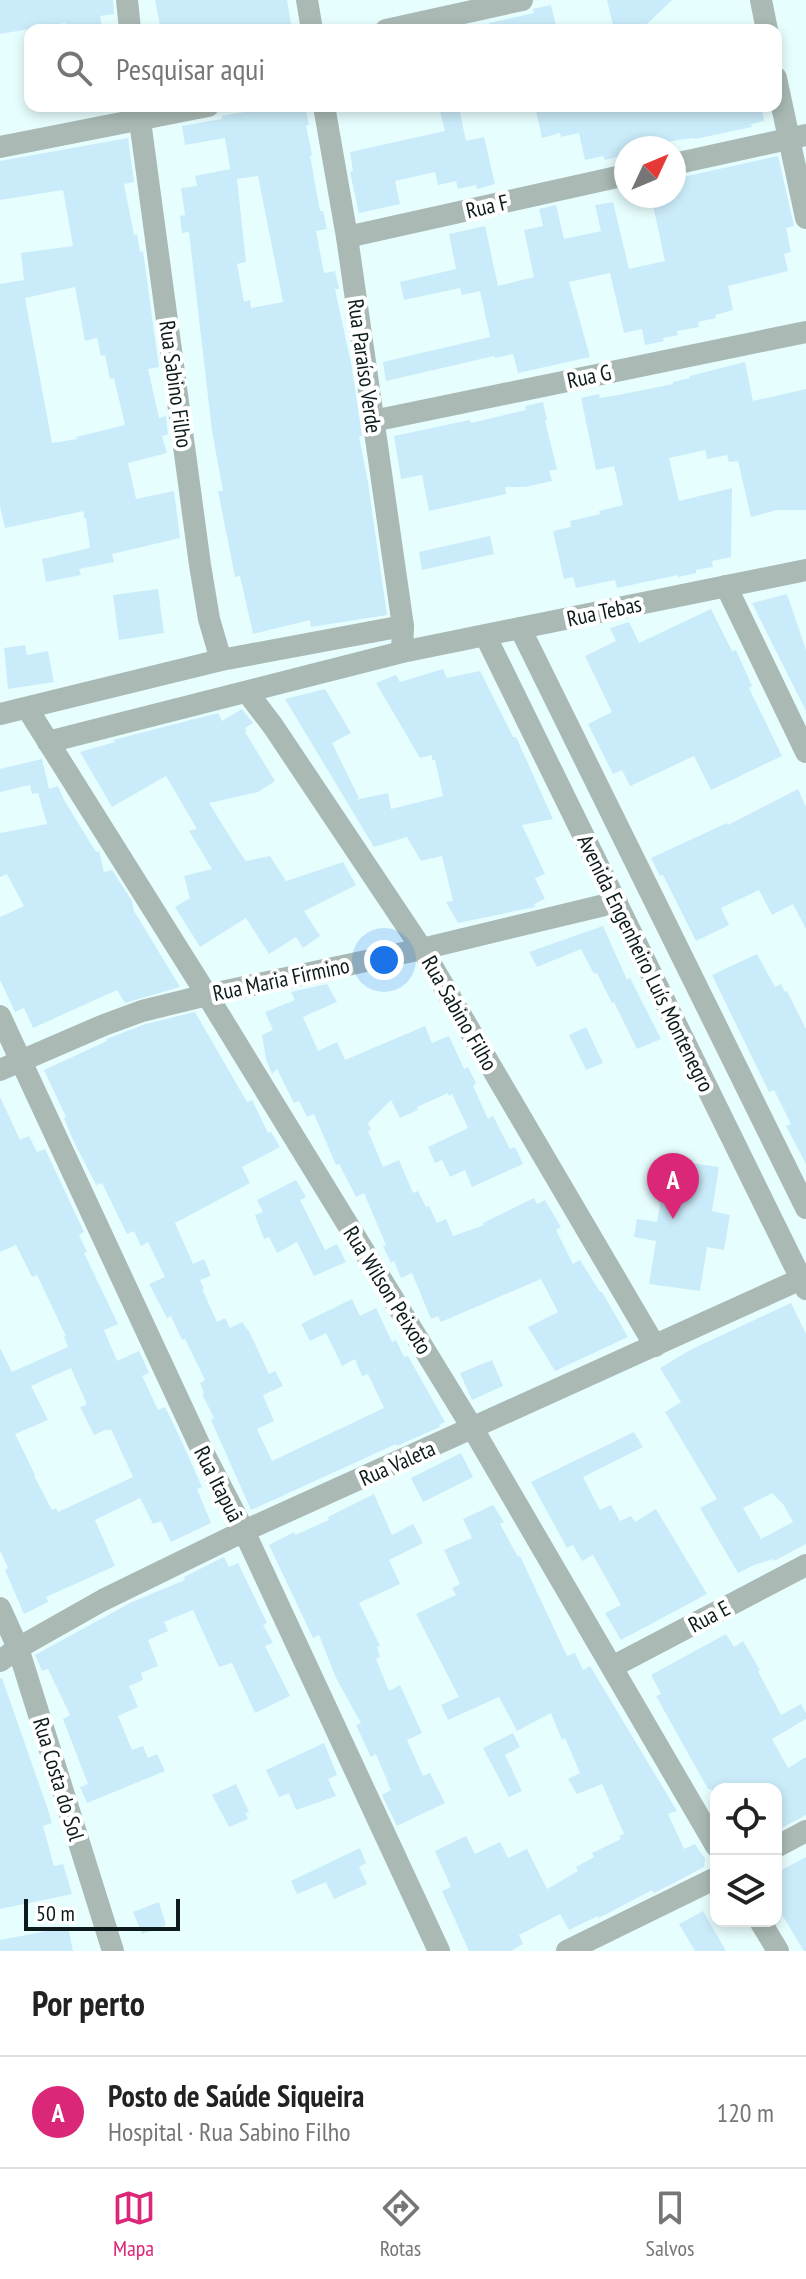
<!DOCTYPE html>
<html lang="pt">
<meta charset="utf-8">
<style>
body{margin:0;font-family:"PT Sans Narrow",sans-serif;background:#f6f6f6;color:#222}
.controls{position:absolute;right:24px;bottom:24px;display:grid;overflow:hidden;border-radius:16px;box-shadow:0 4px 12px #0003}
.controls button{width:72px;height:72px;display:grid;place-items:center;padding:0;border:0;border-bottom:2px solid #e0e0e0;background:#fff;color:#222;font:40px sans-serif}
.compass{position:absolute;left:614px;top:136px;width:72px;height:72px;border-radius:50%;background:#fff;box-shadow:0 4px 12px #0003;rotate:46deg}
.scale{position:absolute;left:24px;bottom:20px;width:156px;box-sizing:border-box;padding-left:8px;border:4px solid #0d1b1c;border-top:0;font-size:22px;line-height:28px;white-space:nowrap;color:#0d1b1c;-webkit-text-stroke:6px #fff;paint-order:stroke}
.you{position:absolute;left:384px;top:960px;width:28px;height:28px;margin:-20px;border:6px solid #fff;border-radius:50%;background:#1a73e8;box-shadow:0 0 0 12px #1a73e833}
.badge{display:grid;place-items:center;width:52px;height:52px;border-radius:50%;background:#db2777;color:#fff;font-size:26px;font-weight:700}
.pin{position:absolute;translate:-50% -66px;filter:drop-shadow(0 2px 4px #0008)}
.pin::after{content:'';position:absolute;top:42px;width:28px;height:24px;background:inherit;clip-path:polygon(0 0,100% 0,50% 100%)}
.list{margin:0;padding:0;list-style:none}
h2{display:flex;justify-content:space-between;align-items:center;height:104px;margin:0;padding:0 32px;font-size:34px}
h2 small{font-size:26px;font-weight:400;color:#767676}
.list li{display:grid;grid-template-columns:52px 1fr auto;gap:24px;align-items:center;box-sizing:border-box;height:112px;padding:0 32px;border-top:2px solid #e0e0e0}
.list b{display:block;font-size:30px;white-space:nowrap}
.list p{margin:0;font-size:26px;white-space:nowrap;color:#767676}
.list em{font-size:26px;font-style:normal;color:#767676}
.icon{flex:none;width:44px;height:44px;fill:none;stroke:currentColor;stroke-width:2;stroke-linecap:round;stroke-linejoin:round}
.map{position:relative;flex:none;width:806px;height:1951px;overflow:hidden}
.search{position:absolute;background:#fff;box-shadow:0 4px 12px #0003;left:24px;right:24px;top:24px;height:88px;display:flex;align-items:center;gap:20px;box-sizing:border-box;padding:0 28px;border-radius:16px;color:#767676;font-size:30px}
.sheet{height:216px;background:#fff}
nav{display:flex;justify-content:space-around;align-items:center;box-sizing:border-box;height:112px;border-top:2px solid #e0e0e0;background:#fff;font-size:22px;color:#767676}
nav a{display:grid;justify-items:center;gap:4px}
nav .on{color:#db2777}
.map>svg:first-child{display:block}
.building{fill:#caebf9;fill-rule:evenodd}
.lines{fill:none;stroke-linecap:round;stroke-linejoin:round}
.street{stroke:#aab9b4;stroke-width:22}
.labels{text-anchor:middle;stroke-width:8;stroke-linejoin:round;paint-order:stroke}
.street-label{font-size:22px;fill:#0d1b1c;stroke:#fff}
</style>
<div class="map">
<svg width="806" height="1951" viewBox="0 0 806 1951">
<rect width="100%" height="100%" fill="#e7feff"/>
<g class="building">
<path d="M0,0H113L114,14L100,16L102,27L85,30H66L65,23L0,34Z"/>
<path d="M155,0H287L292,30H161Z"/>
<path d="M607,0H672L647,24L632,28L633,30H614Z"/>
<path d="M551,5L557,30H490L489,23L534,13L533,9Z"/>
<path d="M277,106H305L309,125H306L312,155L310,156L320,211H323L327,229L316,231L324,273L335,271L339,289H335L352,368L362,436H359L368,483L387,615L311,627L310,620L253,634L240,576L235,577L218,491H223L212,431L189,232L182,233L180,216L185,215L181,188L197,186L195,176L230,169L225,138L185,145L182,126L222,119V116ZM258,176L283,302L251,308L250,300L244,302L237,264L246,262L237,179Z"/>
<path d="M535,106H761L764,121L751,124L752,127L695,139V138L677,140L642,148H626V151L621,152V156L605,160L603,156L585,160L579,133L561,137L560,133L542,138Z"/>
<path d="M459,108L466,141L484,137L495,184L477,189L476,185L458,189L456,181L438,185L435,172L395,181L400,204L359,213L350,172L353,171L350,152L445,131L440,112Z"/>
<path d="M128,138L134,182L124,184L134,235L137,234L140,252L143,251L159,367L148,369L159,418L166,416L168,434L162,436L167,453L128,463L136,499L174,491L180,538L112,554L114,562L79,569L81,575L46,582L42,559L90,548L86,518H84V511L5,528L0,506V284L24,280L21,253L73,246L63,190L0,200V161ZM75,287L85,341L97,338L101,356L105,355L110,379L114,378L125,425L76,437L77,439L52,443L25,298Z"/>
<path d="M778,156L794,226L786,228L791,252L784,254L788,271L728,286L733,310L715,315L716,318L698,322L699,327L677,331L678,335L663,338L664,341L645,345L642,329L624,333L610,273L569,282L590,357L518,373L513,354L495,358L494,356L386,381L383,362L490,337L480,291L462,295L460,288L404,300L400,282L456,269L449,234L485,226L498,286L534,277L524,230L543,226L539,209L556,205L564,239L601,231L595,205L613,202L629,269L665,261L651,196H674V179Z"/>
<path d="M745,362L753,401L806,389V510H777L751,517L738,461L729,462L727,455L707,459L705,450L669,458L679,501L732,488L731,557L712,561L713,567L696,570V573L678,577V575L617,588L615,580L576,588L573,577L564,579L553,531L571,527L570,521L600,514L599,511L623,505L614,466L596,470L581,398L599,394L600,398L618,395L673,384V382L690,378V376Z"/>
<path d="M543,402L547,420L545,421L557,469L549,471L552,481L525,487H505L506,494L429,511L422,475L401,479L394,436L470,420L471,423L526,410L525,406Z"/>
<path d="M490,536L494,554L422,570L419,552Z"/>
<path d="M158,589L164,633L119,640L113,595Z"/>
<path d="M787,594L806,650V711L752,603Z"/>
<path d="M711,609L732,651L736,650L752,686L749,688L782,756L711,790L694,756L630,786L622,770L613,774L588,724L612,712L585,656L616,641L610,628L629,622L639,643Z"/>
<path d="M25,645L27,655L48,651L54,682L8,689L4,648Z"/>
<path d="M443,669L447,678L480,671L513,737H516L553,819L522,825L545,874L535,878L545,899L534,904L535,907L458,923L446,902L453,901L442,856L421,861L407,837L374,847L285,699L325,689L351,733L332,743L359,798L355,800L388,793L391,809L443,796L435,760H432V755L420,758L376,683L396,675L400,682Z"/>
<path d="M242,709L253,723L245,728L247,731L245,732L275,781L258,792L209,803L240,853L246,861L270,856L286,881L343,862L356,885L304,911L320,936L303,948L296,937L269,954L246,918L200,947L175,907L190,898L184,876L212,869L189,831L197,829L166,776L112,807L80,752L115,742L113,740L218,713L222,721Z"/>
<path d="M42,759L49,789L58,786L64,800L96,852L99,851L104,872L112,870L132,901L134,911L180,987L125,1003L117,990L33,1028L24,1008L15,1012L0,980V917L24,906L7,874L0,877V833L47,824L38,793L32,794L30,785L0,792V769Z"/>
<path d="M798,789L806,807V929L793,904L772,915L759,890L721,908L729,925L696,941L663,875L660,876L651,858L727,823L728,825Z"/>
<path d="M603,926L627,980L630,978L661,1039L637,1049L614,1002L612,1003L597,973L594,974L581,949L537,967L529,952Z"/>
<path d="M757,954L775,987L781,984L785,992L787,991L806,1029V1164L786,1126L791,1124L774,1090L769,1092L712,975Z"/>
<path d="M327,984L337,1002L303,1017L318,1051L337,1042L345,1060L425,1026L432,1043L449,1036L464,1069L468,1067L476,1083L473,1086L488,1119L493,1116L510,1149L515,1147L523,1164L472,1187L465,1170L450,1177L442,1160L435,1163L428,1147L468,1128L452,1094L449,1096L448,1093L417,1107L418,1110L400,1118L391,1100L368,1123L371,1130L368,1131L383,1167L399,1160L413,1193L418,1191L426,1207L429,1206L437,1223L446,1219L453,1236L484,1225L483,1223L534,1198L537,1204L545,1200L561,1227L556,1230L573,1264L580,1260L600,1292H602L628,1337L555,1371L528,1327L558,1312L541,1279L441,1322L438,1316L431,1319L412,1273L401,1278L394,1261L391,1263L383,1246L386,1245L364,1193L356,1197L339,1164L336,1165L314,1114L307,1117L299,1101L294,1103L277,1069L272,1074L266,1059L262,1035L273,1030L265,1012L295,1000L291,992Z"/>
<path d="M195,1012L247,1102L252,1100L268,1133L271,1132L280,1147L242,1167L250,1183L175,1223L193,1264L204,1259L211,1276L200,1280L204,1289H202L217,1322L225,1318L230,1328L242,1322L250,1333L269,1374L275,1371L283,1386L263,1395L274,1421L257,1429L272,1461L384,1408L368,1374L362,1376L355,1359L342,1366L326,1333L310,1341L301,1324L352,1299L360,1316L376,1308L392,1342L396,1340L404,1357L408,1356L445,1422L439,1425L440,1427L410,1440L397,1446L396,1444L251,1510L211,1420L214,1418L202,1394L204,1393L200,1383L205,1380L185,1339L182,1340L171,1316L167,1318L149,1284L165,1277L148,1242L141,1246L134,1231L127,1234L102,1183L96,1185L72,1138L64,1118L66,1117L44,1070L107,1041L106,1039L109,1038L146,1024Z"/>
<path d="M586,1027L603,1063L586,1070L569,1035Z"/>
<path d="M0,1097L20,1140L29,1136L37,1152L45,1149L84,1232L79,1235L87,1252L84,1253L118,1324L104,1330L117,1361L139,1351L149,1373L142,1376L158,1410L165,1407L182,1442L202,1487L197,1489L211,1523L171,1542L161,1521L153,1524L140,1498L95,1520L115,1566L46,1597L48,1602L24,1614L5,1570L8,1568L0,1550V1348L12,1372L68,1347L64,1337L66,1336L37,1275L32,1277L16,1245L0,1252ZM71,1368L86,1402V1405L80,1407L94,1435L107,1429L108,1431L111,1429L133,1477L58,1512L56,1508L52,1510L34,1476L35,1475L15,1434L48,1420L31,1386Z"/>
<path d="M668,1160L719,1167L712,1211L730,1215L724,1250L707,1247L700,1291L649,1284L656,1241L634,1237L637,1219L657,1222Z"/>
<path d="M296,1180L306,1197L300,1200L325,1250L337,1244L346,1262L314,1276L297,1242L277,1253L269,1237L264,1239L255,1215L263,1212L257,1200Z"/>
<path d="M791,1303L806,1334V1544L774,1561L773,1559L754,1565L738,1573L700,1508L717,1499L665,1412L681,1402L660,1368L690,1350ZM772,1493L783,1504L793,1522L761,1539L743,1508Z"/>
<path d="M492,1360L503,1386L472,1400L460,1373Z"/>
<path d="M634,1432L643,1447L583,1477L600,1510L611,1505L620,1521L631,1516L635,1522L656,1509L707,1594L621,1640L605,1613L621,1605L593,1555L582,1561L573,1545L567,1548L531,1482Z"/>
<path d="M461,1453L473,1477L423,1502L411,1478Z"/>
<path d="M374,1494L392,1535L413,1524L423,1543L389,1560L400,1584L359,1603L380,1646L377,1647L380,1657L376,1659L389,1691L400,1685L422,1733L407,1740L423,1776L430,1773L445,1803L397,1826L382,1795L391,1790L376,1754L371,1757L356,1725L361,1723L336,1678L319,1635L313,1638L269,1545L294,1532L295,1535L329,1520L328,1517Z"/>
<path d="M493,1505L504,1522L500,1524L518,1557L520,1556L567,1656L575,1653L583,1670L590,1666L677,1811L668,1814L684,1849L695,1844L705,1859L704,1867L672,1884L654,1893L652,1890L599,1918L598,1916L569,1930L560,1914L519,1935L523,1944L511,1951H469L442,1891L451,1887L435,1851L466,1836L475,1854L500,1842L508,1858L527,1849L547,1889L578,1871L576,1867L594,1857L592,1853L621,1839L619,1836L624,1834L602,1784L577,1794L568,1779L580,1773L565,1738L562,1740L551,1713L517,1731L499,1697L448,1720L441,1705L459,1697L416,1614L456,1595L452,1588L460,1584L444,1550L472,1538L463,1519Z"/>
<path d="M224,1557L229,1567L238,1563L267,1623L263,1625L273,1643L265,1646L290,1696L255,1713L232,1663L219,1667L193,1610L164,1622L168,1631L148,1640L158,1666L141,1673L143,1680L129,1686L138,1707L118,1716L132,1750L143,1746L148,1758L157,1754L165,1771L87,1803L80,1787L88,1784L63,1719L70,1715L48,1669L42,1671L35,1655L132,1602L185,1580L184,1577Z"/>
<path d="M726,1634L734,1647L743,1641L760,1670L758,1671L781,1715L801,1704L806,1713V1719L772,1739L788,1768L806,1757V1815L776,1831V1789H716L713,1792L711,1789H708L656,1696L661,1694L651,1675Z"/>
<path d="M0,1678H2L48,1810L52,1823L43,1826L54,1866L63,1864L72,1894L0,1909Z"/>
<path d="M513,1733L520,1747L505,1755L522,1791L509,1797L483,1748Z"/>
<path d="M324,1743L337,1775L328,1779L336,1796L296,1810L289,1793L279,1797L266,1770Z"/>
<path d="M236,1784L249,1812L245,1813L248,1819L229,1827L212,1795Z"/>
<path d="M360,1848L366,1863L359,1867L367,1884L334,1899L326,1882L297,1894L291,1881Z"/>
<path d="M806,1857V1951H804L776,1905V1873Z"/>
<path d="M159,1902L166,1925L142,1934L133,1912Z"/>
<path d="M703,1911L726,1951H695L679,1924Z"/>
<path d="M68,1927L73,1951H0V1940Z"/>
</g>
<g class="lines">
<g class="street">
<path d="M127,0L130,30"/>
<path d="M307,0L312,30"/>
<path d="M761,0L767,30"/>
<path d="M386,30L522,0"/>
<path d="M776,78L806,218"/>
<path d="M138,106L200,565L209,619L221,660"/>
<path d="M324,106L347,237L403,626L402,652"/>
<path d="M0,147L208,106"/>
<path d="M674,164L806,135"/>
<path d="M347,237L626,175"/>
<path d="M373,421L806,332"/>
<path d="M726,586L806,752"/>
<path d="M520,628L806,1208"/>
<path d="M486,637L806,1289"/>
<path d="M247,692L273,726L422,949L655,1346"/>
<path d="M27,708L207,995L473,1429L716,1846"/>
<path d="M0,714L221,660L403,626"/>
<path d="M48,742L402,652L806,570"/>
<path d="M0,1016L199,1444L244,1531L439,1951"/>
<path d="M0,1070L104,1025L142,1011L207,995L422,949L617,902"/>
<path d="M0,1608L18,1648L113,1951"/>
<path d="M0,1661L18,1648L103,1600L244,1531L801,1279"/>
<path d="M612,1667L806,1565"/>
<path d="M776,1847L806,1831"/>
<path d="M760,1921L778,1951"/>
<path d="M567,1951L716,1878"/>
</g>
</g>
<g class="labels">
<g class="street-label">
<text transform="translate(487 206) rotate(-13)" y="8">Rua F</text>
<text transform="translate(365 366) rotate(82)" y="8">Rua Paraíso Verde</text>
<text transform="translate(589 376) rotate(-12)" y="8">Rua G</text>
<text transform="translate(176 384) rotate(82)" y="8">Rua Sabino Filho</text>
<text transform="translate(604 611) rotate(-12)" y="8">Rua Tebas</text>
<text transform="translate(646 963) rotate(64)" y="8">Avenida Engenheiro Luís Montenegro</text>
<text transform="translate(281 979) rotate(-12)" y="8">Rua Maria Firmino</text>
<text transform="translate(460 1013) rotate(60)" y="8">Rua Sabino Filho</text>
<text transform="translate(388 1290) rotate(58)" y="8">Rua Wilson Peixoto</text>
<text transform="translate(397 1463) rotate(-24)" y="8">Rua Valeta</text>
<text transform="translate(219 1484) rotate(63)" y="8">Rua Itapuã</text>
<text transform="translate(709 1616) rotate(-28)" y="8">Rua E</text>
<text transform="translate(59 1779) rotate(73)" y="8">Rua Costa do Sol</text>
</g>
</g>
</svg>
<div class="controls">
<button><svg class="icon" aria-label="locate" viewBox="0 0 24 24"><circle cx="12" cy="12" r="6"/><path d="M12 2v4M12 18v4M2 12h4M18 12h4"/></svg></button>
<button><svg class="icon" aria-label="layers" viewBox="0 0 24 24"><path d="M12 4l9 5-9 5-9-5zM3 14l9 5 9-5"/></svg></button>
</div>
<svg class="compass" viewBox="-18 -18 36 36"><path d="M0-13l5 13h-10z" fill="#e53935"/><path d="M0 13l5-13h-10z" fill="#767676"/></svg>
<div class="scale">50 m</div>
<div class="you"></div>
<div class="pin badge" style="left:673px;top:1219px">A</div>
<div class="search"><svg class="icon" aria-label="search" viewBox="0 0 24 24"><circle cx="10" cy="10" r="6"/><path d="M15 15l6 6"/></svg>Pesquisar aqui</div>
</div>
<section class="sheet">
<h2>Por perto<small></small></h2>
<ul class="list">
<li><span class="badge">A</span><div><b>Posto de Saúde Siqueira</b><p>Hospital · Rua Sabino Filho</p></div><em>120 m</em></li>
</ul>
</section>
<nav>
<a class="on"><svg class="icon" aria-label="map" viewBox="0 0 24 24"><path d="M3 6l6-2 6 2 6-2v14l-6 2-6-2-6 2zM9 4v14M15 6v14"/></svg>Mapa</a>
<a><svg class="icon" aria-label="directions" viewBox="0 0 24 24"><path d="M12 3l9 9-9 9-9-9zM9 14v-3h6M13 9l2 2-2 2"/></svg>Rotas</a>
<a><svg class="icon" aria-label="saved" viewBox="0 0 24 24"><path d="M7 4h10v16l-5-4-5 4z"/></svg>Salvos</a>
</nav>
